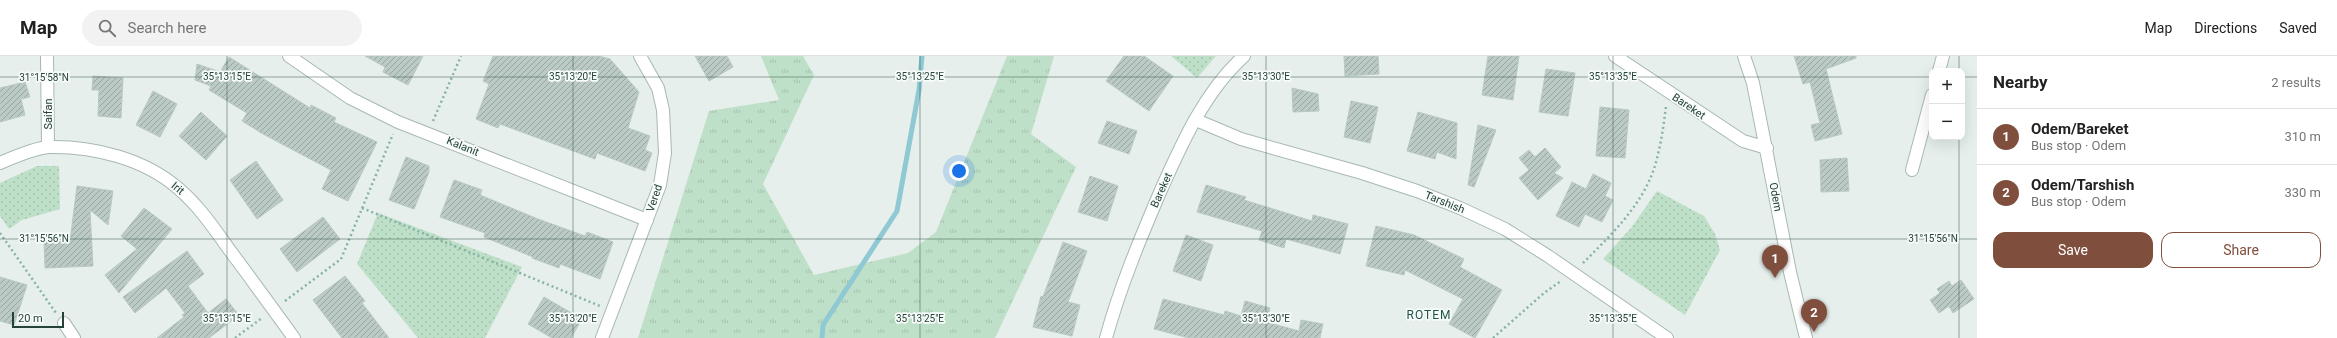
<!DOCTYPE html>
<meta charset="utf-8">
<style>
body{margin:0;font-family:Roboto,sans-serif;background:#f2f2f2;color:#222}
.controls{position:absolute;right:12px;top:12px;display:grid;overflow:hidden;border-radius:8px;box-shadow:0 4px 16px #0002}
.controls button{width:36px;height:36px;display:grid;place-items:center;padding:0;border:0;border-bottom:1px solid #e0e0e0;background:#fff;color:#222;font:20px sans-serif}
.scale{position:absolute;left:12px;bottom:10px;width:52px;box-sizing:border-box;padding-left:4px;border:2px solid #24423a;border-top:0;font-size:11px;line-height:14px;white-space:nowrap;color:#24423a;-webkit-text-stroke:3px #f7fbf9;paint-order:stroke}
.you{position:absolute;left:959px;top:115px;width:14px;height:14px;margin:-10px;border:3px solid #fff;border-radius:50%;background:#1a73e8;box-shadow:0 0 0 6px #1a73e833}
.badge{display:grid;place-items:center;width:26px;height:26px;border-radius:50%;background:#804e3d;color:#fff;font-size:13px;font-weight:700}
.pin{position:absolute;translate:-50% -33px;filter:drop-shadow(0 1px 2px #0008)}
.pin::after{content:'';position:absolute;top:21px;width:14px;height:12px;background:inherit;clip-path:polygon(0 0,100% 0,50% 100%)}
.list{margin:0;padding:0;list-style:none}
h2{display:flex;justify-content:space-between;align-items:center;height:52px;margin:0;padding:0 16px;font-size:17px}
h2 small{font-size:13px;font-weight:400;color:#767676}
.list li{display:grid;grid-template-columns:26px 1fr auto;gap:12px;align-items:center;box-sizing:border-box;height:56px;padding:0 16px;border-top:1px solid #e0e0e0}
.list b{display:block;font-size:15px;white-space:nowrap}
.list p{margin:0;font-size:13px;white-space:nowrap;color:#767676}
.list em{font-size:13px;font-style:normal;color:#767676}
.actions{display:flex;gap:8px;padding:12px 16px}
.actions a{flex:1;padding:9px 0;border:1px solid #804e3d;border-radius:12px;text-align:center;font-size:14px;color:#804e3d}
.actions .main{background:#804e3d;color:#fff}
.icon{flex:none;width:22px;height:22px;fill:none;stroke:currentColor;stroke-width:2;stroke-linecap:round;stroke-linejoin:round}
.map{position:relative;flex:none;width:1977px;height:282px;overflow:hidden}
header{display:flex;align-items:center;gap:24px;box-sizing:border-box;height:56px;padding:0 20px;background:#fff;border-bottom:1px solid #e0e0e0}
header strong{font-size:19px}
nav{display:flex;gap:22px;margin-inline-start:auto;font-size:14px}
.search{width:280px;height:36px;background:#f2f2f2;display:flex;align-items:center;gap:10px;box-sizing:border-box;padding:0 14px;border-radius:22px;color:#767676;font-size:15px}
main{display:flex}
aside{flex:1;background:#fff}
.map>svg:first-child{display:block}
.grass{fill:url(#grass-tufts)}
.park{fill:url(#park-dots)}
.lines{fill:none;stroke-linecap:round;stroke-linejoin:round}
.stream{stroke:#8ec9d4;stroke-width:5}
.building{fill:url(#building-hatch);stroke:#b8c9c2}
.street-casing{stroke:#a8b8b2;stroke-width:14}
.path{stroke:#86b3a5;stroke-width:2.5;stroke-dasharray:2 3;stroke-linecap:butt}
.street{stroke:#fff;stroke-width:12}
.ticks{fill:none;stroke:#24423a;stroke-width:1;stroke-opacity:0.45}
.labels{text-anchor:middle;stroke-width:3.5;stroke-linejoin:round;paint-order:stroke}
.street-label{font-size:11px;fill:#24423a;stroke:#f7fbf9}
.neighbourhood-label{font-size:12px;letter-spacing:1px;fill:#1f5548;stroke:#f7fbf9}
.ticks-label{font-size:10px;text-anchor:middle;fill:#24423a;stroke:#f7fbf9;stroke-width:3.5;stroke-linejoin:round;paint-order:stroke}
</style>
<header>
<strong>Map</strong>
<div class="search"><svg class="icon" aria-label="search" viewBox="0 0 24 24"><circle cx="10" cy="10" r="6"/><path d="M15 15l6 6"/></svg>Search here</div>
<nav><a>Map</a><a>Directions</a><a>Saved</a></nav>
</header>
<main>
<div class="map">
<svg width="1977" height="282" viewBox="0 0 1977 282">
<defs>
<pattern id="grass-tufts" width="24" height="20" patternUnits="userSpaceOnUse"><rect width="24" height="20" fill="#bfe0c8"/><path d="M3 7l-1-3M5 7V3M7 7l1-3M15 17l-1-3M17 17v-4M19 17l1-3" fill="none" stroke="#a4c1ad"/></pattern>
<pattern id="park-dots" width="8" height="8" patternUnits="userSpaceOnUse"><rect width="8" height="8" fill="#bfe0c8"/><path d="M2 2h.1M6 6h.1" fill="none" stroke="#a4c1ad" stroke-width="1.8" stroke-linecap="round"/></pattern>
<pattern id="building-hatch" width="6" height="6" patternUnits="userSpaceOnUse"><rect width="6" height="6" fill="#bbcac4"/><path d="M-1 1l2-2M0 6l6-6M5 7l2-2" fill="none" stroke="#98a6a0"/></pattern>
</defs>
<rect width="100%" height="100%" fill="#e6efeb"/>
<path class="grass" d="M761,0H803L814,19L763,128L814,219L908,197L936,176L1007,0H1054L1031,78L1076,111L995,282H638L709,55L779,44Z"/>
<g class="park">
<path d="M1171,0H1216L1197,22Z"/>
<path d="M37,110H59L60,153L22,164L9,173L0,160V127Z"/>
<path d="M1657,135L1704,160L1715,178L1720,194L1685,259L1603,203L1631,172Z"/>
<path d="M378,157L522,211L485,282H418L357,208Z"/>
</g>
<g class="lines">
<path class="stream" d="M822,282L823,269L897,155L919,34L922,0"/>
</g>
<g class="building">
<path d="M365,0H423L408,29L383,16L385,11Z"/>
<path d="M493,0H599L610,3L639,36L628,72L650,80L645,94L652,97L645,115L597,97L595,103L500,68L498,72L476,63L489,28L483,25Z"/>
<path d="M695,0H727L733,11L709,25Z"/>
<path d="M1124,0H1144L1173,20L1149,55L1106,25Z"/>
<path d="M1344,0H1378L1379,18L1345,20Z"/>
<path d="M1488,0H1519L1513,44L1482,39Z"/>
<path d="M1794,0H1856V2L1826,13L1842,78L1815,85L1811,69L1820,67L1810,26L1803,28Z"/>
<path d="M229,1L310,52L311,49L336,62L334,66L377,86L348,145L322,133L331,114L263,78L242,65L247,57L209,34L211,30L195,24L197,8L220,16Z"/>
<path d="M1546,13L1575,17L1568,60L1539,56Z"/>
<path d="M93,20L123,22L121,62L98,60L99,34H92Z"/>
<path d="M25,26L30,41L21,43L25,59L0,66V32Z"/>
<path d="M1292,32L1318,38L1319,55L1293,56Z"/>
<path d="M153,35L177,48L160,81L136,69Z"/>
<path d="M1351,45L1378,51L1370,87L1344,81Z"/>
<path d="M1600,51L1629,54L1625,102L1596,100Z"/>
<path d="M201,56L227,80L206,104L179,80Z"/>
<path d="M1418,56L1457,67L1456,103L1437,96L1435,103L1407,95Z"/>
<path d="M1107,65L1137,75L1129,98L1098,87Z"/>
<path d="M1478,69L1496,74L1474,131L1468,129Z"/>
<path d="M1545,92L1561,111L1554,117L1563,122L1538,144L1519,122L1529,114L1519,102L1529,94L1535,101Z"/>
<path d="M406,101L429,110V116L414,153L389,144Z"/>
<path d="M1847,102L1849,135L1821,136L1820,104Z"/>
<path d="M256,105L283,144L257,163L230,124Z"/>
<path d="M1593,118L1611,127L1605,140L1613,144L1602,166L1585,158L1579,171L1556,160L1572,126L1586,133Z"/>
<path d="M1090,120L1118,130L1107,165L1078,156Z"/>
<path d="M454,124L482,134L480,139L538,163L585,180L587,176L613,186L600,223L560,208L559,212L532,202L533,201L484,181L485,177L440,161Z"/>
<path d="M1206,129L1246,141L1244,144L1312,165L1313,159L1348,168L1340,198L1286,183L1284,192L1259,184L1262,175L1197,156Z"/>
<path d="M77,130L113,135L108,169L90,154L93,210L45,212L44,186L70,185Z"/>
<path d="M144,152L172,173L119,237L105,219L137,193L121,180Z"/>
<path d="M323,161L340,183L297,216L280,193Z"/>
<path d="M1376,170L1414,179L1464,203L1460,211L1502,234L1475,282L1449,268L1463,243L1405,214L1404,219L1366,210Z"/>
<path d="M1186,179L1213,189L1201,225L1173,215Z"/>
<path d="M1063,186L1087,195L1068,246L1080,249L1072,280L1033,271L1041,240L1043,241Z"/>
<path d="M187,195L204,218L188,230L208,257L226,243L239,259L209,282H157L184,261L182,259L185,257L166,232L135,257L123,241Z"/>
<path d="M345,220L365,245L362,247L389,282H342L313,244Z"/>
<path d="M0,221L27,229L14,269L0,265Z"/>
<path d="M1961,224L1974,243L1953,257L1949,250L1939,257L1930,244L1940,237L1937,233L1949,225L1952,230Z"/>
<path d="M544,241L582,263L571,282H552L528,268Z"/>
<path d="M1163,243L1224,259L1225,255L1241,260L1245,245L1270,252L1266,266L1299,275L1301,264L1323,268L1320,282H1189L1154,273Z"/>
</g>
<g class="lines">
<g class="street-casing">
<g id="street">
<path d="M47,0L48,91"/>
<path d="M289,0L350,42L398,66L647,164"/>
<path d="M1615,0L1743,85L1767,92"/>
<path d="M1744,0L1753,27L1790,216L1806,282"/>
<path d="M1939,15L1943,0"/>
<path d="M1196,64L1241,83L1362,117L1417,135L1460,152L1505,173L1548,200L1667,282"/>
<path d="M0,107C14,101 34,92 49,91C94,90 145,103 179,133C200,151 215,174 231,196C252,224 273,253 294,282"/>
<path d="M1912,114L1932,39"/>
<path d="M64,267L74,282"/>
<path d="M602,282L660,129L665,97L663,54L658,32L640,0"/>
<path d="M1106,282C1120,231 1140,183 1161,134C1182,87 1205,35 1244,0"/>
</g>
</g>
<g class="path">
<path d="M433,65L461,0"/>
<path d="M362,152L600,250"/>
<path d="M0,177L56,257"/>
<path d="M1583,207C1614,176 1649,143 1658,98C1662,82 1664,66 1666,50"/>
<path d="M285,245L341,203L393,78"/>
<path d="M235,282L262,262"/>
<path d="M1493,282L1544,237L1561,225"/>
</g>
<use href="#street" class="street"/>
</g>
<path class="ticks" d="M227,0V282M573,0V282M920,0V282M1266,0V282M1613,0V282M1959,0V15M0,21H1932M1962,21H1977M1959,81V282M0,183H1977"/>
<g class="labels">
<g class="street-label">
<text transform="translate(1689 50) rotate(34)" y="4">Bareket</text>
<text transform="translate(48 58) rotate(-90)" y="4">Saifan</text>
<text transform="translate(463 90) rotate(22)" y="4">Kalanit</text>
<text transform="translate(178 132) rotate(39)" y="4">Irit</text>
<text transform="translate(1161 134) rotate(-66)" y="4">Bareket</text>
<text transform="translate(1776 141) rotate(80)" y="4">Odem</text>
<text transform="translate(654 142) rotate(-71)" y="4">Vered</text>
<text transform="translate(1445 146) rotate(22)" y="4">Tarshish</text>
</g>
<g class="neighbourhood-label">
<text x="1429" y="263">ROTEM</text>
</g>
</g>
<g class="ticks-label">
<text x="227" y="24">35°13'15"E</text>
<text x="573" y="24">35°13'20"E</text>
<text x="920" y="24">35°13'25"E</text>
<text x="1266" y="24">35°13'30"E</text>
<text x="1613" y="24">35°13'35"E</text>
<text x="44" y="25">31°15'58"N</text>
<text x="44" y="186">31°15'56"N</text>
<text x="1933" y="186">31°15'56"N</text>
<text x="227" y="266">35°13'15"E</text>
<text x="573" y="266">35°13'20"E</text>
<text x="920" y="266">35°13'25"E</text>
<text x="1266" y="266">35°13'30"E</text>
<text x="1613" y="266">35°13'35"E</text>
</g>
</svg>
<div class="controls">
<button>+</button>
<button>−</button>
</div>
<div class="scale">20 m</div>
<div class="you"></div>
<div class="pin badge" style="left:1775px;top:222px">1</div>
<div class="pin badge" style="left:1814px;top:276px">2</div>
</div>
<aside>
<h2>Nearby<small>2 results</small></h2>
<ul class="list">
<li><span class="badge">1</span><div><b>Odem/Bareket</b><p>Bus stop · Odem</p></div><em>310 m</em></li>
<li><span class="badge">2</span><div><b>Odem/Tarshish</b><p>Bus stop · Odem</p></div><em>330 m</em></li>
</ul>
<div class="actions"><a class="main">Save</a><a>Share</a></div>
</aside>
</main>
